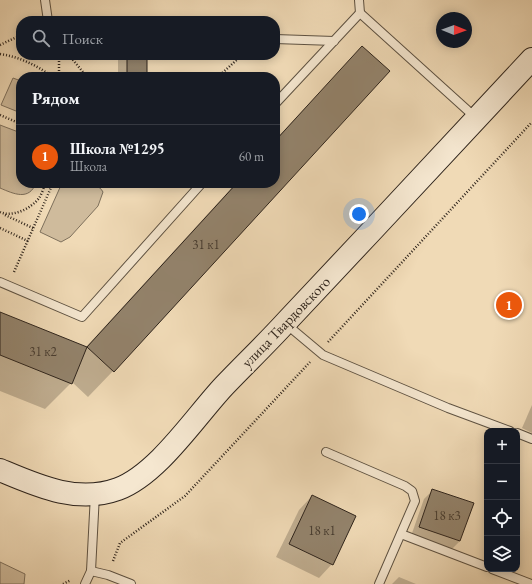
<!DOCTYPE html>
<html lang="ru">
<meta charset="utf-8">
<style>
body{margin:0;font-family:"EB Garamond",serif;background:#20242c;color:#f1f3f6}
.controls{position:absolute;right:12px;bottom:12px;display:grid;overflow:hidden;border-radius:8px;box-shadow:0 2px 10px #0003}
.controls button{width:36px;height:36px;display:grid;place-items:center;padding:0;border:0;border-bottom:1px solid #363941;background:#171b24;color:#f1f3f6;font:20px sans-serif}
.compass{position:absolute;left:436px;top:12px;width:36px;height:36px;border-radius:50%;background:#171b24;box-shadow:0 2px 10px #0003;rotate:91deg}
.you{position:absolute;left:359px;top:214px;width:14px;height:14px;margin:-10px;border:3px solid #fff;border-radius:50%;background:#1a73e8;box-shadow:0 0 0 6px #1a73e833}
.badge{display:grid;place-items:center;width:26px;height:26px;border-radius:50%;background:#ea580c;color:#fff;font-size:13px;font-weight:700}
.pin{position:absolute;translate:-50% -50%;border:2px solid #fff;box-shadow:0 1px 4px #0006}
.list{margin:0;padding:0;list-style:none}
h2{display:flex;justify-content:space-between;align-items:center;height:52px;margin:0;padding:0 16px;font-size:17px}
h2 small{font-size:13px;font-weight:400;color:#9ea1a6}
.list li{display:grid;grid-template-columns:26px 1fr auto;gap:12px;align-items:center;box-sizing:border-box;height:64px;padding:0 16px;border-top:1px solid #363941}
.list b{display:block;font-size:15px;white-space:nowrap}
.list p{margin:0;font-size:13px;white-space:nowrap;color:#9ea1a6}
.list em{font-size:13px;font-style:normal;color:#9ea1a6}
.icon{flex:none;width:22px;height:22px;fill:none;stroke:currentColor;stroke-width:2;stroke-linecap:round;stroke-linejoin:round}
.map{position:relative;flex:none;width:532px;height:584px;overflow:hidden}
.search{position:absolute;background:#171b24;box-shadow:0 2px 10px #0003;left:16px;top:16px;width:264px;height:44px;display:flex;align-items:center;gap:10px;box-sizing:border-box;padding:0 14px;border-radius:16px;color:#9ea1a6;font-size:15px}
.panel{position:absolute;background:#171b24;box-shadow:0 2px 10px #0003;left:16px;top:72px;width:264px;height:116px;border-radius:16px}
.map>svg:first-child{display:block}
.green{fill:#cfbb9c;stroke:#7e705c}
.shadow{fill:#0003}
.building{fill:#93836c;stroke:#2e241c}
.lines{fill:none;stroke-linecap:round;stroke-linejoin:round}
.lane-casing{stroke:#5e5242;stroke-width:10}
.secondary-casing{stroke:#2e241c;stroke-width:24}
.path{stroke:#2e241c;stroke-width:2.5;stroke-dasharray:1 2;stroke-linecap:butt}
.lane{stroke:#f5e7d0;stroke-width:8}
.secondary{stroke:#f5e7d0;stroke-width:22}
.labels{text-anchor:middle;stroke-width:4;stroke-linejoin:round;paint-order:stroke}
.number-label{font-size:13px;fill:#473c30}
.street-label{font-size:15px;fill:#2e241c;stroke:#f5e7d0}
</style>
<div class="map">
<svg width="532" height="584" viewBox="0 0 532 584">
<rect width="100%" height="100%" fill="#f0dab6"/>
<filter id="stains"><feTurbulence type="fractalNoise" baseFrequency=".005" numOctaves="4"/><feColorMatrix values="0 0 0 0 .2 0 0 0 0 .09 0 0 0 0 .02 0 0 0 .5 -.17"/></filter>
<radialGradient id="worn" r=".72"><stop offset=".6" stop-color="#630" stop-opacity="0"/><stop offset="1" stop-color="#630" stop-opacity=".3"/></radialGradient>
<g class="green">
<path d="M13,78L21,81V113L1,105Z"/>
<path d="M0,125L21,133V183H36C29,201 14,194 0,188Z"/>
<path d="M62,183C74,183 96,179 103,192L98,206L70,237L61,242L40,232Z"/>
<path d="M0,562L25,574L24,584H0Z"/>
</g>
<g class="shadow">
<path d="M362,47L388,71L113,371L88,397L72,382L45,409L0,391V313L86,347L236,183H275V140Z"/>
<path d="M122,55H146V76L144,77H118V59Z"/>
<path d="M532,405V433L522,428Z"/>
<path d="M433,490L460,541L451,550L411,536L424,499Z"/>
<path d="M312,496L332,564L319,578L276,557L299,510Z"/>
<path d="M399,577L416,584H392Z"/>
</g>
<g class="building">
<path d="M362,46L390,71L114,372L87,347L237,183H275V141Z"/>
<rect x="127" y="55" width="20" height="21"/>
<path d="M0,312L87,347L72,384L0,355Z"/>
<path d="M432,489L474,503L460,541L419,527Z"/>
<path d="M312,495L356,516L333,565L289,544Z"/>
</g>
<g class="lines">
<g class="lane-casing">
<g id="lane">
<path d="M45,0L48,21"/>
<path d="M359,0L360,13"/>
<path d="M275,39L334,41"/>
<path d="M275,104L360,13L476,118"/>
<path d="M0,282L82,317L202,183"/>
<path d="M286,324L323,355L448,408L510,431"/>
<path d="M517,433L532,439"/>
<path d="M326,452L405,486L412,491L415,501L379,584"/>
<path d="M401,534L487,567"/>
<path d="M492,569L531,584"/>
<path d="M91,571L108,575L131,584"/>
<path d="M85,584L91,571L95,494"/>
</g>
</g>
<g class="secondary-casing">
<path id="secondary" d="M0,470C38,486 77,504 118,489C158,474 195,417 224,386C245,364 267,343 287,321C369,234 451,146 532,59"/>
</g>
<g class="path">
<path d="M0,45L21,35"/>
<path d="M0,54C20,57 36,65 53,77"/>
<path d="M69,55L87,77"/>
<path d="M59,77V55"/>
<path d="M218,77L242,55"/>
<path d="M0,115L21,124"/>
<path d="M0,212C12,218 32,208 39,198C42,194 44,187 45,183"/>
<path d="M5,215L33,228"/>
<path d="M0,228L28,241"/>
<path d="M14,272L53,183"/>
<path d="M328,342L532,122"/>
<path d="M113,561L120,543L185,496L310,362"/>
<path d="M63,584L71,580"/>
</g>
<use href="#lane" class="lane"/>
<use href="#secondary" class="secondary"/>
</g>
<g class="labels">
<g class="number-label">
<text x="206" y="249">31 к1</text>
<text x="43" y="356">31 к2</text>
<text x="447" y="520">18 к3</text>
<text x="322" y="535">18 к1</text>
</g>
<g class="street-label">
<text transform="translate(286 322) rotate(-46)" y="5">улица Твардовского</text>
</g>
</g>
<rect width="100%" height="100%" filter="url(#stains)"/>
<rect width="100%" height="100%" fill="url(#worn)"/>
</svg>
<div class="controls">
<button>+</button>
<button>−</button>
<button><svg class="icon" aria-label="locate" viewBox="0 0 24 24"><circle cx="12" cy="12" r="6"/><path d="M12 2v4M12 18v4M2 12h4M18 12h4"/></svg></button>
<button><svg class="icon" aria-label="layers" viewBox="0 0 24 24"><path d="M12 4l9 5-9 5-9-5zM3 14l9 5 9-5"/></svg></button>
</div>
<svg class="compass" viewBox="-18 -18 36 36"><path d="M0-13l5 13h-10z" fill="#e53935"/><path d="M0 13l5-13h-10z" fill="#9ea1a6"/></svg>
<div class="you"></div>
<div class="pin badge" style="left:509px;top:305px">1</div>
<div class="search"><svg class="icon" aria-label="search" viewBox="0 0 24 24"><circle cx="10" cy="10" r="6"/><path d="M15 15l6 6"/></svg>Поиск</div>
<section class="panel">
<h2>Рядом<small></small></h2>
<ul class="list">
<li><span class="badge">1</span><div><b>Школа №1295</b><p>Школа</p></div><em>60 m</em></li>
</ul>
</section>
</div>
